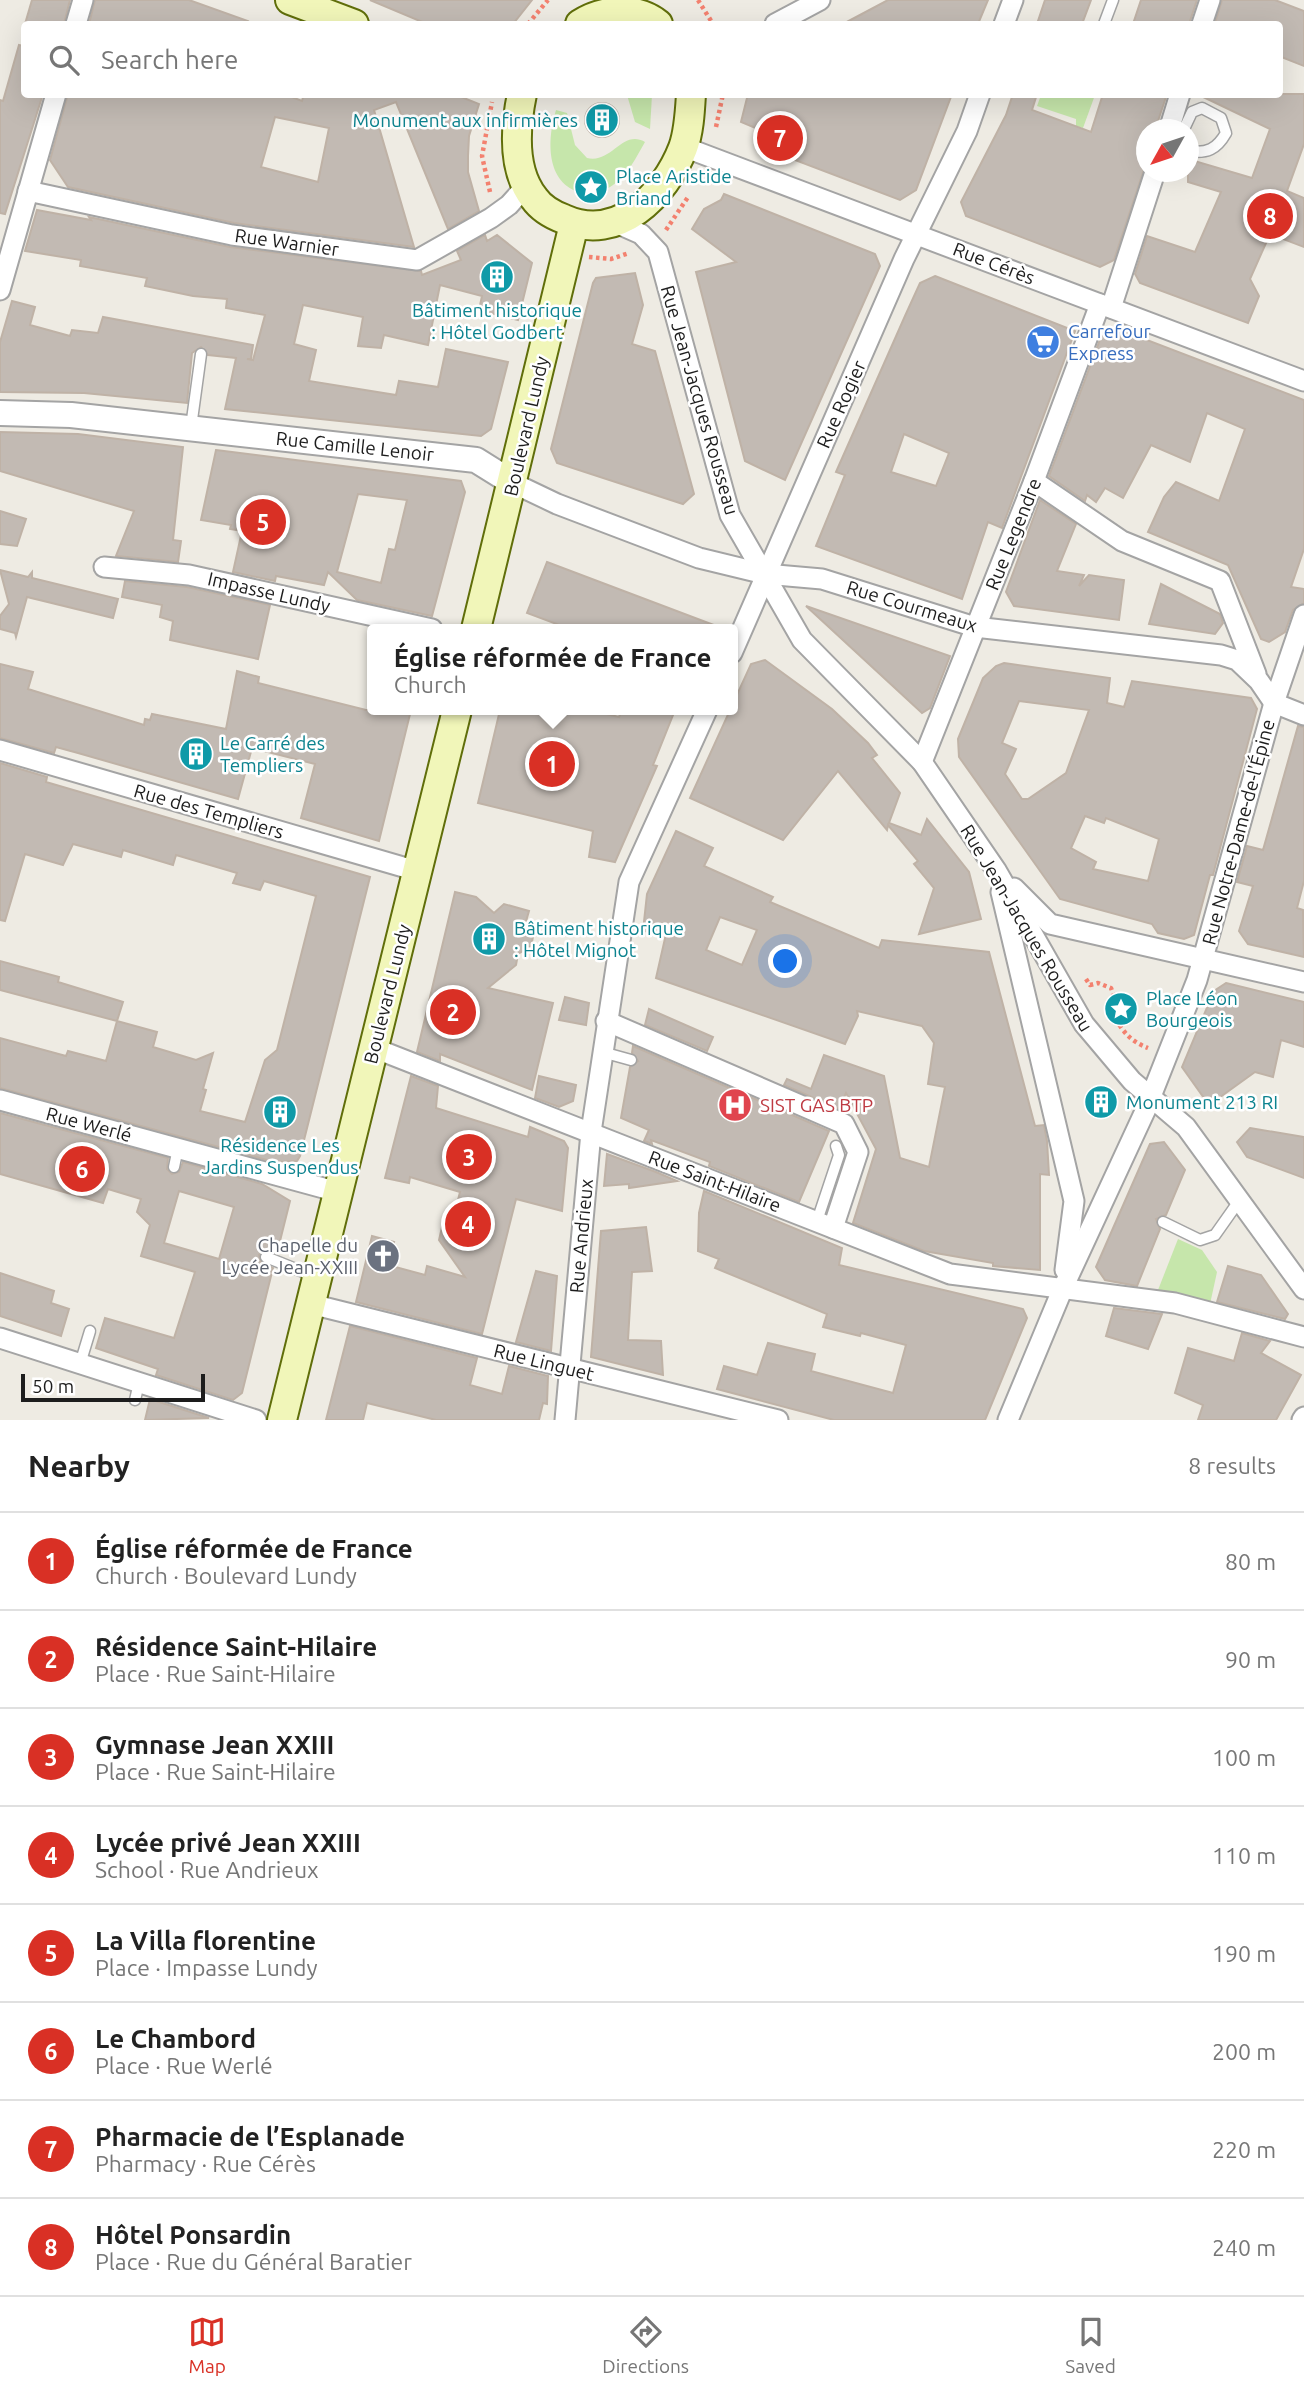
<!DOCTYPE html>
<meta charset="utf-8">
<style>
body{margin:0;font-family:Ubuntu,sans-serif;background:#f6f6f6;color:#222}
.compass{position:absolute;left:1136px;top:119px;width:63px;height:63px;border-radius:50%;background:#fff;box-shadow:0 7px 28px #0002;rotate:230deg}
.scale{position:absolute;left:21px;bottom:18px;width:184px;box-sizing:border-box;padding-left:7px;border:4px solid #1d1d1d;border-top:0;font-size:19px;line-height:24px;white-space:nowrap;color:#1d1d1d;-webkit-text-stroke:5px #fff;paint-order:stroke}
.you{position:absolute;left:786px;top:962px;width:24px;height:24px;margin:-18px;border:5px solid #fff;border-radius:50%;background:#1a73e8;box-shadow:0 0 0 10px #1a73e833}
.badge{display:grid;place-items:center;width:46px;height:46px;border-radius:50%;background:#d93025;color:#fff;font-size:23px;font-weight:700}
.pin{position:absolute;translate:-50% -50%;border:4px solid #fff;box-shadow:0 2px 7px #0006}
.popup{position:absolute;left:367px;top:624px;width:371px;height:91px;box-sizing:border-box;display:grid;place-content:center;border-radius:7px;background:#fff;filter:drop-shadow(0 2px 5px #0005);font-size:23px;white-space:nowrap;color:#767676}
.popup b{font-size:26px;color:#222}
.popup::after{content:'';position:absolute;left:50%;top:100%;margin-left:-14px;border:14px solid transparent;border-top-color:#fff}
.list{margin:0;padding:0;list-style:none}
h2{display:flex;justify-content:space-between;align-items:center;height:91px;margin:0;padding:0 28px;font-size:30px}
h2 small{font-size:23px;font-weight:400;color:#767676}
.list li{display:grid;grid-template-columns:46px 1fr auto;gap:21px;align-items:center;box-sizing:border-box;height:98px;padding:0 28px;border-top:2px solid #e0e0e0}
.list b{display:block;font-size:26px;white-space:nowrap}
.list p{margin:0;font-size:23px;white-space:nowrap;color:#767676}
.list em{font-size:23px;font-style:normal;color:#767676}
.icon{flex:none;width:38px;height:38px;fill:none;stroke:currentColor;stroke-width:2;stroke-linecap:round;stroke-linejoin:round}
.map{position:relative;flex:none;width:1304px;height:1420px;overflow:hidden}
.search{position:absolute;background:#fff;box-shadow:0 7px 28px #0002;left:21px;right:21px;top:21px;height:77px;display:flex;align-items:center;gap:18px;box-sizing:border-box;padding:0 24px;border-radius:7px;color:#767676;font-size:26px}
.sheet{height:875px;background:#fff}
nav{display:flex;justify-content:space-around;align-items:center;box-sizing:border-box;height:98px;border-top:2px solid #e0e0e0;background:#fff;font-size:19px;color:#767676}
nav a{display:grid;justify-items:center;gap:4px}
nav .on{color:#d93025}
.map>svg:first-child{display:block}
.grass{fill:#c6e6ab}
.building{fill:#c2bab3;stroke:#bfb2a6;stroke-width:2;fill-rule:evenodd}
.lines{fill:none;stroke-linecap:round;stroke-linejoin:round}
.service-casing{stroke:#a4a4a4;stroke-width:13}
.minor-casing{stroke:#a4a4a4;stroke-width:23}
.tertiary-casing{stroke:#a4a4a4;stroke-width:28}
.secondary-casing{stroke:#606e0a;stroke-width:32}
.path{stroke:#f3816f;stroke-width:4.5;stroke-dasharray:3.5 3.5;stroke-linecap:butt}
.service{stroke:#fff;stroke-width:10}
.minor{stroke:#fff;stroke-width:19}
.tertiary{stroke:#fff;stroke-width:24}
.secondary{stroke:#f1f6b9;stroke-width:28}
.labels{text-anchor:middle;stroke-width:5;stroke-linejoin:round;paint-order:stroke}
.culture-label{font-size:19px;fill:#0d838f;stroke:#fff;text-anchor:start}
.street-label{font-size:19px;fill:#1d1d1d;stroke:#fff}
.shop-label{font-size:19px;fill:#366cbe;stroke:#fff;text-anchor:start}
.health-label{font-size:19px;fill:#be3a42;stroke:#fff;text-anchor:start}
.worship-label{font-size:19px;fill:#5b616d;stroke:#fff;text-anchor:end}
</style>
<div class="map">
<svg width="1304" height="1420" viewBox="0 0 1304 1420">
<rect width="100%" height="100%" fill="#eeebe3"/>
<g class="grass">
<path d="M627,95H652L650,129L635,122Z"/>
<path d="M1041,95H1095L1083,128L1076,126V119L1037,106Z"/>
<path d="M556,110L567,113L575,145L587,158C612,164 622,129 645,142C637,156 627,176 613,185C605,191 592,195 582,193C545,184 547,139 556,110Z"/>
<path d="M1178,1239L1202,1250L1217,1272L1210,1304L1158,1290Z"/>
</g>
<g class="building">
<path d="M32,0H70L64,24H25Z"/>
<path d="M95,0H189L248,21L247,24H89Z"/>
<path d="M370,0H532L513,24H427Z"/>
<path d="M888,0H988L978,24H843Z"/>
<path d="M1045,0H1091L1082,24H1037Z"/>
<path d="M1141,0H1197L1189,24H1133Z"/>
<path d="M1222,0H1275L1304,11V66L1279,56V24L1215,23Z"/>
<path d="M19,45L24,46V94H43L5,214L0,213V100L3,101Z"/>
<path d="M68,94H284L302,101L304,94H454L479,104L469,136L468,156V172L479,211L448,229L396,102L374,110L414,247L234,223L68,187L50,160ZM275,117L329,128L318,182L261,167Z"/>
<path d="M748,94H952L916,190L900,200L766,149L758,129L741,122Z"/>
<path d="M1013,94H1037L1032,110L1091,132L1103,94H1167L1155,130H1146V163L1114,260L1100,267L966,216L961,202L1006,115Z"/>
<path d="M1197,94H1304V144L1287,191L1304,198V247L1270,234L1250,279L1259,296L1248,323L1140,283L1135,274L1147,236L1195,252L1221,192L1188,182V159L1252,178L1270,129Z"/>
<circle cx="602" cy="120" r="17"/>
<path d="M724,194L875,254L880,266L785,480L745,461L696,272L736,262L692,229L704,209L721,200Z"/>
<path d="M37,210L91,220L89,217L230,247L421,271L422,275L461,260L457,251L485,235L487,241L497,235L532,263L518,320L479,310L482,296L440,285L428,345L384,335L381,348L358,346L363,317L303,305L294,344L316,350L309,381L396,395L399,381L438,387L446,349L508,362L491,429L481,436L225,409L236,358L208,355L201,347L192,353L187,403L84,393L0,392V342L12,301L35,307L30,325L70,336L72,330L98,333L103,317L253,345L251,359H247L253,360L265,315L226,308L227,299L193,296L145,286L147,278L80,266L81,260L25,251Z"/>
<path d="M635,273L643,305L632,344L655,351L694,494L683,504L557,463L551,449L593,283L596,278Z"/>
<path d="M935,276L1075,331L1002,528L988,522L962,599L816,546L845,475L836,472L905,316L920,283ZM904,434L949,453L936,486L891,472Z"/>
<path d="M1118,329L1304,400V549L1291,587L1304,589V603L1293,610L1285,632L1269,642L1261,639L1228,565L1148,532L1164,497L1176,482L1219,501L1245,429L1207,413L1190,462L1151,445L1123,498L1105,488L1096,502L1087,495L1085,501L1049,476L1101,337Z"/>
<path d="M0,432L78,434L183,447L173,540L181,541L178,562L116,556L134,511L0,471Z"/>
<path d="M216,450L461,481L465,492L432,616L357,600L328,572L324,585L276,576L275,581L233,572L242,531L230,529L231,525L201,520ZM358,494L407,500L395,550L389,549L381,583L337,572Z"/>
<path d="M1040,500L1076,524L1057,571L1084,575L1079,586L1089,575L1124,580L1119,620L1014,606L1006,592Z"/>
<path d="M0,511L26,519L17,546L0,544Z"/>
<path d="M547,562L719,627V629H570L527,613Z"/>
<path d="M0,570L28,577L32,572V578L118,599L113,618L27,597L16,637L15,633L0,629V616L9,604Z"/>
<path d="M125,581L187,587L270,605L258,659L170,640L173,621L160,617L162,605L122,597Z"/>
<path d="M1161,584L1220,614L1223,623L1215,634L1149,624Z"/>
<path d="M806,606L950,656L930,708L922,713Z"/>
<path d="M765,660L832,709L868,743L877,755L872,758L900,793L889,823L921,835L927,819L969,872L981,919L919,934L934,888L914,864L918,861L888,825L887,830L838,771L783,840L690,798L751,664Z"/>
<path d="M1004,663L1110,678L1107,703L1124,707L1132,681L1251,698L1257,709L1213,875H1210L1194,935L1184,939L1158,933L1152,924L1060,899L959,757L958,739L983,678L996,666ZM1019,701L1089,710L1066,773L1028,799H1022L1005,774L1016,749L1002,743ZM1085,816L1104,823L1106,818L1159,839L1148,881L1093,869L1096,862L1071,848Z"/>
<path d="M0,664L33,672L28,689L144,725L145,719L150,720L152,714L226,729L237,671L259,677L258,683L366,710H411L379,841L301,818L315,764L252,748L238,799L78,753L56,747L54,753L0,738Z"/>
<path d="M500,710H590L619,717L622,710H675L653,765L657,766L615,862L589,857L593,831L478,803Z"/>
<path d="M1298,726L1304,727V881L1297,908L1303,910L1304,957L1248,944L1239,931L1253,886L1237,882L1247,846L1263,850Z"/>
<path d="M0,763L47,777L46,782L370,877L300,1156L297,1161L274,1162L0,1088V1038L66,1056L68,1051L106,1061L117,1021L0,990V961L59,977L58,982L123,1002L117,1021L157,1032L153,1047L196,1060L213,1053L203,1089L206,1090L200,1111L245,1122L265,1060L277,1050L316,896L264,881L260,890L233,883L237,873L176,855L173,865L123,850L121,857L73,844L63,865L25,854L5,921L0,920Z"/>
<path d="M676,831L713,848L704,866L773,897L770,902L879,948L882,940L989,952L1035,1126L1044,1125L1047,1141L1049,1175L1040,1174V1270L993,1266V1263L924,1251L853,1223L876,1149L846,1093L839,1109L784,1085L787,1079L811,1089L824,1055L884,1076L900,1158L929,1167L945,1087L928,1084L934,1043L922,1026L857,1011L858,1016L845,1044L656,978L666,934L643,931L647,894ZM720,917L757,930L742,965L706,950Z"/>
<path d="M455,892L476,897L494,913L504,904L529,911L525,925L533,937L531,946L518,954L516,965L488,988L553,1003L532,1090L440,1054V1061L417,1052Z"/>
<path d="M1226,983L1304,1002V1047L1281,1040L1273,1077L1255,1072L1209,1105L1182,1067L1214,991Z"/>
<path d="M565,997L589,1003L586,1025L559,1020Z"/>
<path d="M649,1009L713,1037L707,1051L645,1025Z"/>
<path d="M633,1046L829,1131L799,1202L709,1166L710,1162L651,1140L652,1144L644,1141L649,1130L621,1118L630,1067L638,1061L632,1053Z"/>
<path d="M411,1076L438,1086L436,1108L528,1137L530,1127L564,1141L568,1148L562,1211L516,1199L482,1334L356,1302L372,1236L394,1242L388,1265L425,1275L427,1266L465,1277L439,1240L442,1227L453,1220L460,1192L410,1177L409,1183L385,1178Z"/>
<path d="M539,1076L576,1085L573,1101L559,1107L535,1098Z"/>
<circle cx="1101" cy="1103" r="10"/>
<path d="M0,1113L168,1158L167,1169L172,1174L179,1172L183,1162L262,1184L290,1201L277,1253L266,1250L259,1255L261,1262L273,1268L242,1393L233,1400L156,1375L158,1369L96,1348L105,1318L174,1338L195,1272L141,1256L150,1225L137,1212L141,1199L108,1189L103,1203L0,1174ZM179,1191L234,1207L219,1259L164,1243Z"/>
<path d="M1250,1128L1304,1137V1178L1247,1157L1237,1142Z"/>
<path d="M1164,1142L1185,1170L1166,1215L1156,1219L1160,1229L1137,1286L1105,1280L1096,1267L1150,1144Z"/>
<path d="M607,1154L656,1172L677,1181L629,1188V1184L604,1186Z"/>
<path d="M704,1191L842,1248L839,1265L1023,1309L1027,1318L985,1420H834L717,1389L724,1366L757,1375L768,1343L815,1354L811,1371L893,1393L906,1345L861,1333L860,1336L823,1327L827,1314L715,1268L719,1259L698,1251L699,1213Z"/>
<path d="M646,1227L652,1271L632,1272L628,1340L661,1341L663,1375L591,1357L601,1231Z"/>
<path d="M1228,1266L1261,1275L1288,1314L1285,1319L1217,1302Z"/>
<path d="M536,1271L557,1276L551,1351L516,1342Z"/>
<path d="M0,1273L54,1291L51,1303L69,1309L61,1336L0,1316Z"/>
<path d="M1114,1308L1162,1314L1148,1349L1106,1336Z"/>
<path d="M350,1326L477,1358L470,1385L502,1394L509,1366L548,1376L547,1404L543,1403L539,1420H436L367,1403L363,1420H326Z"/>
<path d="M1242,1333L1270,1341L1261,1353L1301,1375L1276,1420H1198L1203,1405L1175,1393L1188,1348L1234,1361Z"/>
<path d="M150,1399L209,1418L145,1420Z"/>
</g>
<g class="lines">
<g class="service-casing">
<g id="service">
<path d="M1104,24L1113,0"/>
<path d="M1184,129L1192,112L1202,108L1221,118L1226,133C1217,149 1207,154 1188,151"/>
<path d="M191,427L201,354"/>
<path d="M602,1052L631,1060"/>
<path d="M174,1167L178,1148"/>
<path d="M817,1221L839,1155L836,1146"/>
<path d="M1163,1222L1200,1240L1215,1235L1239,1201"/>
<path d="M266,1257L313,1276"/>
<path d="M80,1364L90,1331"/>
<path d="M135,1400L139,1383"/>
</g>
</g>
<g class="minor-casing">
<g id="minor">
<path d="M76,24L83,0"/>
<path d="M775,24L820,0"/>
<path d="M1004,24L1013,0"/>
<path d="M1202,24L1210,0"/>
<path d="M1169,130L1180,94"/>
<path d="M684,147L1304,381"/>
<path d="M28,191L232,235L417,260L491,218L509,205L526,186"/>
<path d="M616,223L641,234L658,252L730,515L802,640L922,762L996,870L1084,1024L1132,1081L1186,1127L1304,1289"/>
<path d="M0,290L56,94"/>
<path d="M1111,308L1155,172"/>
<path d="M1034,481L1122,541L1220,581L1256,674"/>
<path d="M513,483L557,504L699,558L765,574L822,579L975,627L1221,655L1237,660L1259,681L1274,703L1304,715"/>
<path d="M104,567L189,575L432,629"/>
<path d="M732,653L904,259L967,131L980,94"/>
<path d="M0,750L417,871"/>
<path d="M922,762L1034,481L1100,304"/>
<path d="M1014,888L1050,924L1304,982"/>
<path d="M1001,892L1074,1201L1065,1270"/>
<path d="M606,1021L844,1124L858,1152L833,1228"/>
<path d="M374,1048L950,1274L1175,1303L1304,1337"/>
<path d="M0,1100L338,1192"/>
<path d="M311,1304L778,1420"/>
<path d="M0,1338L256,1420"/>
<path d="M565,1420L591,1132L629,882L707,710"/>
<path d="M1008,1420L1063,1288L1146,1109L1197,980L1274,703L1304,615"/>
<path d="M1302,1420L1304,1417"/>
</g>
</g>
<g class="tertiary-casing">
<path id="tertiary" d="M0,413L71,415L476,460L513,483"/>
</g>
<g class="secondary-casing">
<g id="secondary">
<path d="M290,0L354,24"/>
<path d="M580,24C602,10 636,6 658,24"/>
<path d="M522,94C515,128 512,170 534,198C541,208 553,215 564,219C618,243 665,195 683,148C689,132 690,111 691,94"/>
<path d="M476,629L574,224"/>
<path d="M282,1420L457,710"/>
</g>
</g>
<g class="path">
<path d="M698,0L713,24"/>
<path d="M528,24L548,0"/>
<path d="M716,127L723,94"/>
<path d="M490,192L482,156L492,102"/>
<path d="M666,230L688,197"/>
<path d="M589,257L611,259L629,253"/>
<path d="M1086,979L1090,985L1098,983L1111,988L1117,1004L1113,1014C1122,1031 1130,1041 1148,1048"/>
</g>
<use href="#service" class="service"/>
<use href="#minor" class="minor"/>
<use href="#tertiary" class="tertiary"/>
<use href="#secondary" class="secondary"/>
</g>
<defs>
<g id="building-disc" transform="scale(1.75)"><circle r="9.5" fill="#0f9aa8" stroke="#fff"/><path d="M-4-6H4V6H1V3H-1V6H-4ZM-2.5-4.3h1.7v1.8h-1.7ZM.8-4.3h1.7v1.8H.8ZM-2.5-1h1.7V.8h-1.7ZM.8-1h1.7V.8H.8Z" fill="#fff"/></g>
<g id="sight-disc" transform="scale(1.75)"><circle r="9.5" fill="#0f9aa8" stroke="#fff"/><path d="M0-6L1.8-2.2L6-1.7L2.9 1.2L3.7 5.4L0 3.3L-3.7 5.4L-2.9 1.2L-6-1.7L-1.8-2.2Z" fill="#fff"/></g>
<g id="supermarket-disc" transform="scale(1.75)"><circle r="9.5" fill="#3f7fe0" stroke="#fff"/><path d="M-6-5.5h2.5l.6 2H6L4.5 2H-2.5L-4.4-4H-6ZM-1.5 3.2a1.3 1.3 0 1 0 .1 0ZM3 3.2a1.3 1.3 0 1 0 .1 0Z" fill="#fff"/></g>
<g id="hospital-disc" transform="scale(1.75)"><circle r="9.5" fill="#e0444e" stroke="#fff"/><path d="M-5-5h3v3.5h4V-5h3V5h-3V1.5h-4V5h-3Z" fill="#fff"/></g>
<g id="church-disc" transform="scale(1.75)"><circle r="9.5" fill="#6b7280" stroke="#fff"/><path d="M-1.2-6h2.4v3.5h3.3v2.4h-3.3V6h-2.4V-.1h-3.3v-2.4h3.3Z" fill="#fff"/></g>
</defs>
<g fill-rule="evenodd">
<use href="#building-disc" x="602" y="120"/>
<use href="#sight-disc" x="591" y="187"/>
<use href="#building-disc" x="497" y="277"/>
<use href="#supermarket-disc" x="1043" y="342"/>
<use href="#building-disc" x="196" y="754"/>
<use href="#building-disc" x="489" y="939"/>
<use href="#sight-disc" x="1121" y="1009"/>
<use href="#building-disc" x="1101" y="1102"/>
<use href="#hospital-disc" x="735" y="1105"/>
<use href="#building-disc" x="280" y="1112"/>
<use href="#church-disc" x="383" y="1256"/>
</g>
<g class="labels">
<g class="culture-label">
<text x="578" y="127" text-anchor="end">Monument aux infirmières</text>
<text x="616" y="183">Place Aristide<tspan x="616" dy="22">Briand</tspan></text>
<text x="497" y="317" text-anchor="middle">Bâtiment historique<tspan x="497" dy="22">: Hôtel Godbert</tspan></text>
<text x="220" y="750">Le Carré des<tspan x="220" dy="22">Templiers</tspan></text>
<text x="514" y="935">Bâtiment historique<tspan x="514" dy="22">: Hôtel Mignot</tspan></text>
<text x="1146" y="1005">Place Léon<tspan x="1146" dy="22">Bourgeois</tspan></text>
<text x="1126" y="1109">Monument 213 RI</text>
<text x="280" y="1152" text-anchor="middle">Résidence Les<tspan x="280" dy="22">Jardins Suspendus</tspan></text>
</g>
<g class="street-label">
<text transform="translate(287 242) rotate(8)" y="7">Rue Warnier</text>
<text transform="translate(994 263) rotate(21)" y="7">Rue Cérès</text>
<text transform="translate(700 400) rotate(74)" y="7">Rue Jean-Jacques Rousseau</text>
<text transform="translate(841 404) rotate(-66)" y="7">Rue Rogier</text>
<text transform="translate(526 426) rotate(-77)" y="7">Boulevard Lundy</text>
<text transform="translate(355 446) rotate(6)" y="7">Rue Camille Lenoir</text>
<text transform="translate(1013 534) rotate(-68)" y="7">Rue Legendre</text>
<text transform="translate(269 592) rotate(13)" y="7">Impasse Lundy</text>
<text transform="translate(912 606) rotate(17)" y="7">Rue Courmeaux</text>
<text transform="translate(209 811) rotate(16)" y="7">Rue des Templiers</text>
<text transform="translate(1238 832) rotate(-75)" y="7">Rue Notre-Dame-de-l'Épine</text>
<text transform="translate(1027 928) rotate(59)" y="7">Rue Jean-Jacques Rousseau</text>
<text transform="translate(387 994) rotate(-76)" y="7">Boulevard Lundy</text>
<text transform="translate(89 1124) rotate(15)" y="7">Rue Werlé</text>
<text transform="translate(715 1181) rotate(21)" y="7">Rue Saint-Hilaire</text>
<text transform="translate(581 1236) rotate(-85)" y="7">Rue Andrieux</text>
<text transform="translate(544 1362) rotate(14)" y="7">Rue Linguet</text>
</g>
<g class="shop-label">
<text x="1068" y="338">Carrefour<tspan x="1068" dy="22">Express</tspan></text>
</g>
<g class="health-label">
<text x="760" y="1112">SIST GAS BTP</text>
</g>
<g class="worship-label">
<text x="358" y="1252">Chapelle du<tspan x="358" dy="22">Lycée Jean-XXIII</tspan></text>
</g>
</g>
</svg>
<svg class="compass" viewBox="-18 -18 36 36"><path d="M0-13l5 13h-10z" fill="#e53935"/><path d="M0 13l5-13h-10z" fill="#767676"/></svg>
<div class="scale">50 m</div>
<div class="you"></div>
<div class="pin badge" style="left:552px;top:764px">1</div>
<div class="popup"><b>Église réformée de France</b>Church</div>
<div class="pin badge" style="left:453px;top:1012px">2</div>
<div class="pin badge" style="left:469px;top:1157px">3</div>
<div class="pin badge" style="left:468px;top:1224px">4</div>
<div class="pin badge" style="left:263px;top:522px">5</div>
<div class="pin badge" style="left:82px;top:1169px">6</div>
<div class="pin badge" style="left:780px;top:138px">7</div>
<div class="pin badge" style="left:1270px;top:216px">8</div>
<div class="search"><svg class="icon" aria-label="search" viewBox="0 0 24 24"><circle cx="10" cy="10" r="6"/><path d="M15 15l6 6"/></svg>Search here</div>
</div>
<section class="sheet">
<h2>Nearby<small>8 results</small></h2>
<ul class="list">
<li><span class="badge">1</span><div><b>Église réformée de France</b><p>Church · Boulevard Lundy</p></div><em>80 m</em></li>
<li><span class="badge">2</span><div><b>Résidence Saint-Hilaire</b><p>Place · Rue Saint-Hilaire</p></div><em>90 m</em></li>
<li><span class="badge">3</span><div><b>Gymnase Jean XXIII</b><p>Place · Rue Saint-Hilaire</p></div><em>100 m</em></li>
<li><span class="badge">4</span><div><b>Lycée privé Jean XXIII</b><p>School · Rue Andrieux</p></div><em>110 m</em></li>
<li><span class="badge">5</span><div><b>La Villa florentine</b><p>Place · Impasse Lundy</p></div><em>190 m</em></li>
<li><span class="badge">6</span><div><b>Le Chambord</b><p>Place · Rue Werlé</p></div><em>200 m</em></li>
<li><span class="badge">7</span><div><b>Pharmacie de l’Esplanade</b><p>Pharmacy · Rue Cérès</p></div><em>220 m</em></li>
<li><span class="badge">8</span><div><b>Hôtel Ponsardin</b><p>Place · Rue du Général Baratier</p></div><em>240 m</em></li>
</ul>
</section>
<nav>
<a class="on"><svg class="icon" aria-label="map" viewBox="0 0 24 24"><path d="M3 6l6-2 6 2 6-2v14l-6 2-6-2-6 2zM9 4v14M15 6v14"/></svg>Map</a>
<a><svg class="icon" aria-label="directions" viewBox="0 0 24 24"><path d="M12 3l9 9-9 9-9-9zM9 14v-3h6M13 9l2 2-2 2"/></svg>Directions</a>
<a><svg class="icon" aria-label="saved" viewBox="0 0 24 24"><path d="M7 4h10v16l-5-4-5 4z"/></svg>Saved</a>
</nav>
